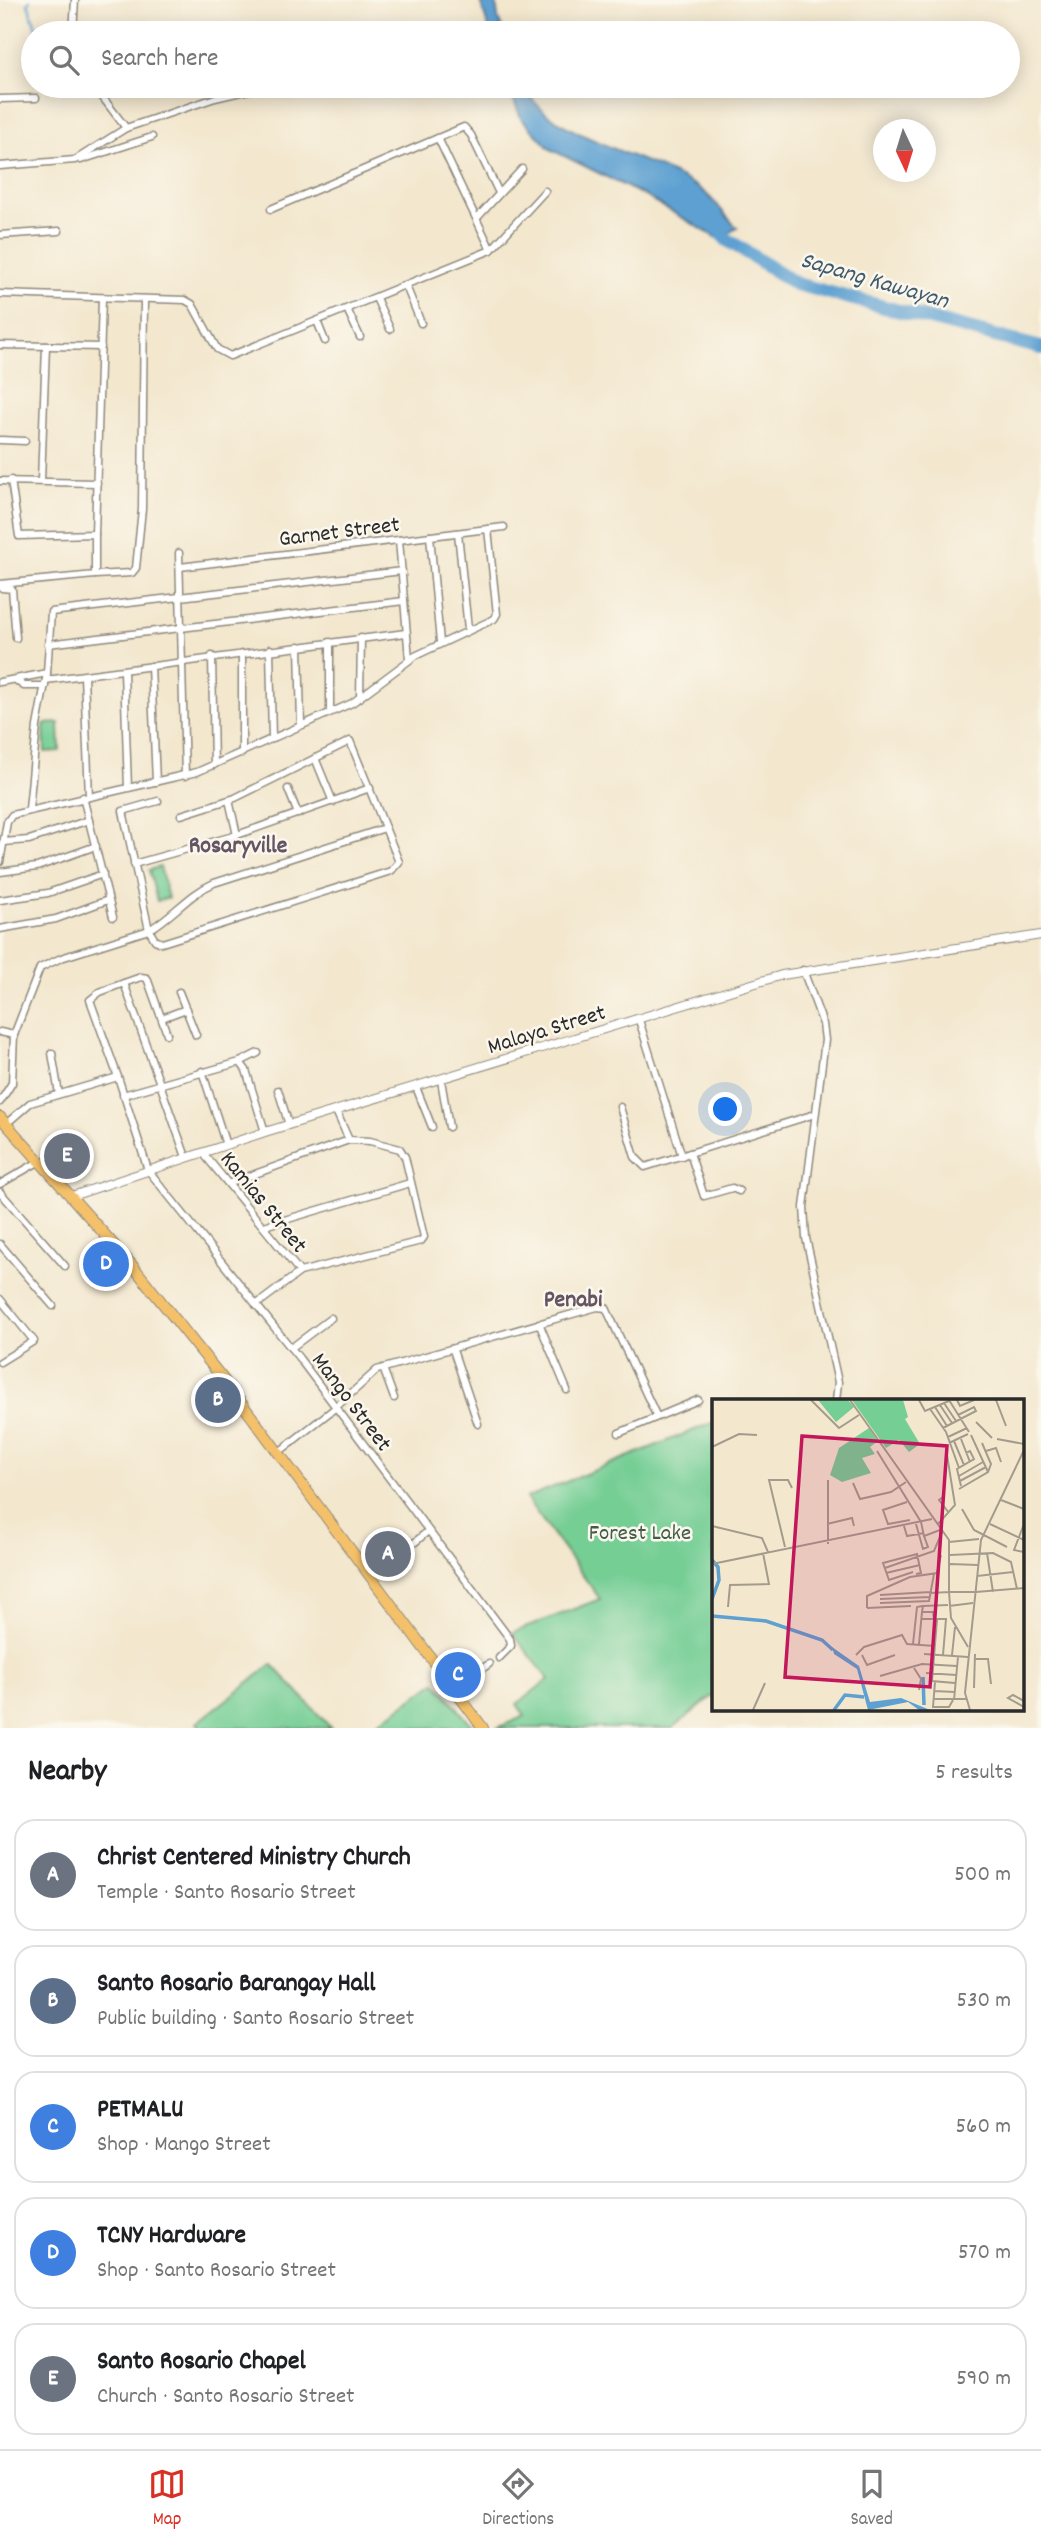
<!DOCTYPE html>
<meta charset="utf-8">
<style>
body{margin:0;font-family:Dekko,sans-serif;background:#f2f2f2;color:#202124}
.compass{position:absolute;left:873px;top:119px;width:63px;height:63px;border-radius:50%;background:#fff;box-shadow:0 4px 18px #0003;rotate:176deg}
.you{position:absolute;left:726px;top:1110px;width:24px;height:24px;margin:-18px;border:5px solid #fff;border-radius:50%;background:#1a73e8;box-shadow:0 0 0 10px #1a73e833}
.badge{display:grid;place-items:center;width:46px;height:46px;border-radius:50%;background:#d93025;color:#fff;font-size:23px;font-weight:700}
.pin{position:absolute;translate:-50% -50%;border:4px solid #fff;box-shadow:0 2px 7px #0006}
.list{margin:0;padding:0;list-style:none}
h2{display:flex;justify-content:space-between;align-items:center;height:91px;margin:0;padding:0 28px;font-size:30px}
h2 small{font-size:23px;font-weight:400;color:#757577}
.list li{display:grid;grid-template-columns:46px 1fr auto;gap:21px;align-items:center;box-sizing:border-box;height:112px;margin:0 14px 14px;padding:0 14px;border:2px solid #e0e0e0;border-radius:21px}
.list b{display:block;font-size:26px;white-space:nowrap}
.list p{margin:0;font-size:23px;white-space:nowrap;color:#757577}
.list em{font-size:23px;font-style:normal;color:#757577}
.icon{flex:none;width:38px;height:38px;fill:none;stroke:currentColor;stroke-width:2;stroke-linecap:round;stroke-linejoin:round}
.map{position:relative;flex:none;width:1041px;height:1728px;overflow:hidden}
.search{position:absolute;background:#fff;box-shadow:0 4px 18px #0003;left:21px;right:21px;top:21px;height:77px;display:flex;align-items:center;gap:18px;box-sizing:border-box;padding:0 24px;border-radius:38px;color:#757577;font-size:26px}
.sheet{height:721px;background:#fff}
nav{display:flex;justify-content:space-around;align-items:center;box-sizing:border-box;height:98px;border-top:2px solid #e0e0e0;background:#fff;font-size:19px;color:#757577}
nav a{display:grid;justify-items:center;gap:4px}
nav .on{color:#d93025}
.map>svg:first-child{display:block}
.green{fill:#75ce94;stroke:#507c60;stroke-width:2}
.water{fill:#5da0d1;stroke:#44667e;stroke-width:2}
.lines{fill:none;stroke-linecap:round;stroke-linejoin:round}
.stream{stroke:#5da0d1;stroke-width:2.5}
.river{stroke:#5da0d1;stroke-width:14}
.minor-casing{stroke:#8f897c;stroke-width:9}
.tertiary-casing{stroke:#8f897c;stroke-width:10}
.primary-casing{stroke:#8f897c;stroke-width:12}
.minor{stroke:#fff;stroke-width:6}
.tertiary{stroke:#fff;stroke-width:8}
.primary{stroke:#f4c16b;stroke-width:10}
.labels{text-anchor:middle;stroke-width:5;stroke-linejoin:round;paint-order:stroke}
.street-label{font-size:23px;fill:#2b2b2b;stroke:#fbf7ec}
.park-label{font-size:23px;fill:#415c4a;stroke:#fbf7ec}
.water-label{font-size:24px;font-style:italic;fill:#3f5a6d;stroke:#fbf7ec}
.neighbourhood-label{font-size:24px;font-weight:bold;fill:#635564;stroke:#fbf7ec}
.inset-river{fill:none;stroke:#5da0d1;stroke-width:3.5}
.inset-road{fill:none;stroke:#a39c8d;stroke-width:2}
.view{fill:#c2185b;fill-opacity:0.15;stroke:#c2185b;stroke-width:3.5}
.inset-edge{fill:none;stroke:#2b2b2b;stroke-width:3.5}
</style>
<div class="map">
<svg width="1041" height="1728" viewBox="0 0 1041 1728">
<rect width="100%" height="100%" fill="#fbf7ec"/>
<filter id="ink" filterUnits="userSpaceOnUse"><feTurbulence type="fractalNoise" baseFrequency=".0143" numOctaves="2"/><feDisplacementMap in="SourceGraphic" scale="14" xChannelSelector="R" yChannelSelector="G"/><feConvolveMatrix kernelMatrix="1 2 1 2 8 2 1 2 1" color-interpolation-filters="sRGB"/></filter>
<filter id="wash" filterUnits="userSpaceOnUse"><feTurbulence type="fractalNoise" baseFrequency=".00686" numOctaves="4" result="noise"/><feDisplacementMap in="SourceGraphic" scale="28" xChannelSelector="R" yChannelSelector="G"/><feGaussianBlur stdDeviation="1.57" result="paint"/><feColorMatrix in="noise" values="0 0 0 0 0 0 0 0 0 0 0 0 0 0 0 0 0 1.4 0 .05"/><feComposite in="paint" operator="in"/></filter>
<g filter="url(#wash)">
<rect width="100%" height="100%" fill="#f3e7ce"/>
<g class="green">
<path d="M59,723L60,751L45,752L44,724Z"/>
<path d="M160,867L168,898L157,901L149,870Z"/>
<path d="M714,1422V1695L673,1728H497L525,1716L517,1704L549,1679L512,1633L600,1599L526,1498Z"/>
<path d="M272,1664L331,1728H201L197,1723Z"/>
<path d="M436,1682L474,1728H371Z"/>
</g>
<g class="water">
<path d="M480,0H496L498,18L504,33H490Z"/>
<path d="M508,86H525C545,138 659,156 704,192C716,202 726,216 737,228L719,239L643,195L550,149L521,118Z"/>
</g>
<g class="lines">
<path class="stream" d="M30,0L28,4L38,33"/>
<path class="river" d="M714,220L726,239L796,284L1041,348"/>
</g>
</g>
<g filter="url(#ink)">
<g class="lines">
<g class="minor-casing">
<g id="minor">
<path d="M73,33L75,0"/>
<path d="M94,86L126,128"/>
<path d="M0,99L36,98"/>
<path d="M438,138L491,250"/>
<path d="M81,160L152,137"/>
<path d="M0,166L75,160L126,128L215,98L267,86"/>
<path d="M271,209L464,127L471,135L499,193"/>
<path d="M477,218L522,169"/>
<path d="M0,235L59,231"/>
<path d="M406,286L421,323"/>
<path d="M0,294L185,300L192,304L217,349L230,356L491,250L545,191"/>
<path d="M376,298L390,329"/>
<path d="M347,309L360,337"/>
<path d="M317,321L325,341"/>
<path d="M0,345L101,347"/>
<path d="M0,440L25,441"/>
<path d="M0,481L97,483"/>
<path d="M41,481L46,346"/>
<path d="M458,533L468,629"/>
<path d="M95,534L102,298"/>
<path d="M430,536L440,642"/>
<path d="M399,540L409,659"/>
<path d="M179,553L185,776"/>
<path d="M180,567L504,527"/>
<path d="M95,575L132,573L136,568L142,509L144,299"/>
<path d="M0,584L95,575V534L19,536L11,480"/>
<path d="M2,588L12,589L16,638"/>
<path d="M330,642V711"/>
<path d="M48,644L404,601"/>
<path d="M299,646L301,724"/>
<path d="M270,649L272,739"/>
<path d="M212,656L214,765"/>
<path d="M151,666L156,782"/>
<path d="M124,671L128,788"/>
<path d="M84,676L89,796"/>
<path d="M46,680L406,633"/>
<path d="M17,681L24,686H45"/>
<path d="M0,682L47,673"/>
<path d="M360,698L361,638"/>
<path d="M242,753V654"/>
<path d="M315,758L333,802"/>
<path d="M288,789L298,814"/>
<path d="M83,797L113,917"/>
<path d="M229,800L237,835"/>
<path d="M158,801L123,811L149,930L155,940L162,943L391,871L399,862L350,741L235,798L181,815"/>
<path d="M29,809L37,726L47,673L51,612L402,571"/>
<path d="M3,842L29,840L89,820"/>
<path d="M0,862L7,822L12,815L197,772L352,703L415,656L494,619L497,614L488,529"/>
<path d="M134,864L237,835L370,788"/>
<path d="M0,872L37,867L96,846"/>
<path d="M0,900L48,893L103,874"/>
<path d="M0,929L56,919L108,900"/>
<path d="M803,970L823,1024L825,1040L804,1207L806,1238L838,1382L836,1401"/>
<path d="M124,983L141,977L147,978L167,1034"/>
<path d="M179,992L196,1035"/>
<path d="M162,1018L186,1009"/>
<path d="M639,1020L682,1156"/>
<path d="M0,1032L14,1035"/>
<path d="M52,1053L59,1094"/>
<path d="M240,1062L258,1053"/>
<path d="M202,1071L226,1145"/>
<path d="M118,1077L148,1170L299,1358L510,1639L511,1646L499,1658"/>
<path d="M441,1080L449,1127"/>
<path d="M416,1087L432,1127"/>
<path d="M278,1090L289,1125"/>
<path d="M123,1095L240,1062L246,1070L265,1132"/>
<path d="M0,1102L12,1083L14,1035L40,968L61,958L149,930C173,916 189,894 214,883L385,828"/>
<path d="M620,1107L635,1157L645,1167L815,1114"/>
<path d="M336,1111L349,1140"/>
<path d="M6,1124L30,1103L118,1077L90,1000L100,992L124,983L186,1157"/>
<path d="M203,1153L300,1272"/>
<path d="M690,1153L704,1196L732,1188L739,1191"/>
<path d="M230,1183L349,1140L370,1141L400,1149L405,1157L424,1237L421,1241L300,1272L256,1305"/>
<path d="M0,1184L40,1161"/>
<path d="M0,1192L65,1266"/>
<path d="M264,1226L410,1183"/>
<path d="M0,1244L53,1306"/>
<path d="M0,1299L34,1341L0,1362"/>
<path d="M539,1323L567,1390"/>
<path d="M291,1348L331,1318"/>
<path d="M453,1350L478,1424"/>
<path d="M383,1368L394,1398"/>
<path d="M619,1433L698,1400"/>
<path d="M279,1452L335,1408L377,1370L597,1307L606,1308L656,1415"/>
<path d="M366,1571L376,1563L399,1556L428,1531"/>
<path d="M453,1689L489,1664"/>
</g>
</g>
<g class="tertiary-casing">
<path id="tertiary" d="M72,1196L265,1132L782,975L1041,935"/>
</g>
<g class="primary-casing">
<path id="primary" d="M0,1117L132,1265L231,1389L483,1728"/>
</g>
<use href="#minor" class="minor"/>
<use href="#tertiary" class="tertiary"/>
<use href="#primary" class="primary"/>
</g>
</g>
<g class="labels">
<g class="street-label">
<text transform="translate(339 530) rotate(-7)" y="8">Garnet Street</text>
<text transform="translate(546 1028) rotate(-17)" y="8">Malaya Street</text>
<text transform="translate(265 1201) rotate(51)" y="8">Kamias Street</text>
<text transform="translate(353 1401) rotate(53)" y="8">Mango Street</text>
</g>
<g class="park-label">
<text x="640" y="1539">Forest Lake</text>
</g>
<g class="water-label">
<text transform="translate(875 279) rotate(16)" y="8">Sapang Kawayan</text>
</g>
<g class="neighbourhood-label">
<text x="238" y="852">Rosaryville</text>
<text x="573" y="1306">Penabi</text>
</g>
</g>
<g transform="translate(712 1399)">
<rect width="312" height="312" fill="#f3e7ce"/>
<path d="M106,1H136L142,8L124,23ZM140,1H191L196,18L193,20L208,45L197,53L187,41L174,49ZM157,29L166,42L158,48L163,55L150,59L159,74L130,83L118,76L127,49Z" fill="#75ce94"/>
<path d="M120,248L147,267L158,303L189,299L218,311H207L196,303L156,311L145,270L122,255Z" fill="#5da0d1"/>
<path class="inset-river" d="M0,161L6,168L7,181L0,200M0,217L54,222L110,241L121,251M211,278L212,306M122,311L133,296L152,298"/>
<path class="inset-road" d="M99,1L127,29L147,16M138,1L237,141V193H264M207,1L213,12L237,2M237,1L257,33M245,1L248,7L262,1M284,1L294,27M232,4L244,22M228,6L240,24M223,8L235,27M218,10L234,33L247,69M264,23L280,39M231,29L264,12L262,8L246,16M259,36L276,73M236,38L255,29M249,40L258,63M285,40L312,45M242,42L252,66M237,44L256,35M0,48L27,35L45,36M165,52L209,123L212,137M274,52L284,49L289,63M247,77L271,63M248,82L274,68M141,84L148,100L179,93L194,83M249,87L245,70L262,60L258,52L254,54M247,90L276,73L279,65L270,44M231,98L227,101L237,114M289,101L312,110M195,103L171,111L176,125L198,121M250,110L262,131L295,148M115,125L140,119L142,127M204,125L211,150L216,148L212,137L228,131M226,125L243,106L235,56M278,125L312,141M312,125L302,151L312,153M0,127L50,139L56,153M192,127L195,137L212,134M237,143L267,140M116,145V81M73,148L57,81H76L80,89M275,154L281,193M238,156L281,154L299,163L305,190M0,165L220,120M238,165L266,166M173,169L222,152L230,133M201,173L177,181L171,164L205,155L209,174L204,175M174,174L208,166M265,177L301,173M264,193L312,189M218,194L237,193L239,219L256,248M168,196L218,193M168,200L218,198M168,204L217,202L222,175M237,207L261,204M16,208L18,186L57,185L51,154M155,209V197L198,178L225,174L229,156M155,209L199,207M210,220H235M222,221L221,213H210L211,207L236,206M225,221L220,282L243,284M201,245L205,208L210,207M207,245L210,213M212,255L256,258M144,256L152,248L190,236L195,245L223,247M150,256L155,266L183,256M231,256L234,220M240,256L243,228M263,260H276L279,285M202,269L209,280L207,291M214,274L244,276M168,277L210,265L245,267M223,283L221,308H237L241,301M262,289L263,255M222,292L243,293M221,300H254M242,301L246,258M312,302L301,296L296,299L312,308M41,311L53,284M258,311L253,294L269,141L312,51"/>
<path class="view" d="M90,37L235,47L218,288L73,278Z"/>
<rect width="312" height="312" class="inset-edge"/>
</g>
</svg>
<svg class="compass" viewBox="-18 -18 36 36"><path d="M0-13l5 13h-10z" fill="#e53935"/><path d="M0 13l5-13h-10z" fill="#757577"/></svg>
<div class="you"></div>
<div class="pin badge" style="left:388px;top:1554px;background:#6b7280">A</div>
<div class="pin badge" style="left:218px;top:1400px;background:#5c6f8a">B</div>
<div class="pin badge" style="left:458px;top:1675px;background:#3f7fe0">C</div>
<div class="pin badge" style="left:106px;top:1264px;background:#3f7fe0">D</div>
<div class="pin badge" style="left:67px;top:1156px;background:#6b7280">E</div>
<div class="search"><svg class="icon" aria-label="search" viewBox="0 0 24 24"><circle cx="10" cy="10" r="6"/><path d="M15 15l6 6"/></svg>Search here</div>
</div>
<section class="sheet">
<h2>Nearby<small>5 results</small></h2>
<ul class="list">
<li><span class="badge" style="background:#6b7280">A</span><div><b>Christ Centered Ministry Church</b><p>Temple · Santo Rosario Street</p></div><em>500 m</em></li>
<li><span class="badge" style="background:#5c6f8a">B</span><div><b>Santo Rosario Barangay Hall</b><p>Public building · Santo Rosario Street</p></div><em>530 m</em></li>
<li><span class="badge" style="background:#3f7fe0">C</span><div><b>PETMALU</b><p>Shop · Mango Street</p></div><em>560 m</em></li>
<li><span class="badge" style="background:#3f7fe0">D</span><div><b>TCNY Hardware</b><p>Shop · Santo Rosario Street</p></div><em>570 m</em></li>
<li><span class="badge" style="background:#6b7280">E</span><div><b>Santo Rosario Chapel</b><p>Church · Santo Rosario Street</p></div><em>590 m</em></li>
</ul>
</section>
<nav>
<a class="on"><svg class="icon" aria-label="map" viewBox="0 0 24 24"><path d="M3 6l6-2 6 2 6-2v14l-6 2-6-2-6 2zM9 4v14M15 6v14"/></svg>Map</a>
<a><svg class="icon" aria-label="directions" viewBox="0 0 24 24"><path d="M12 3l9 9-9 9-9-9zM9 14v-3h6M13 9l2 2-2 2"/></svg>Directions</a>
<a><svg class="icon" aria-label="saved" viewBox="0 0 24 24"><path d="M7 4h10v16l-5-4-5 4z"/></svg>Saved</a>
</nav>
